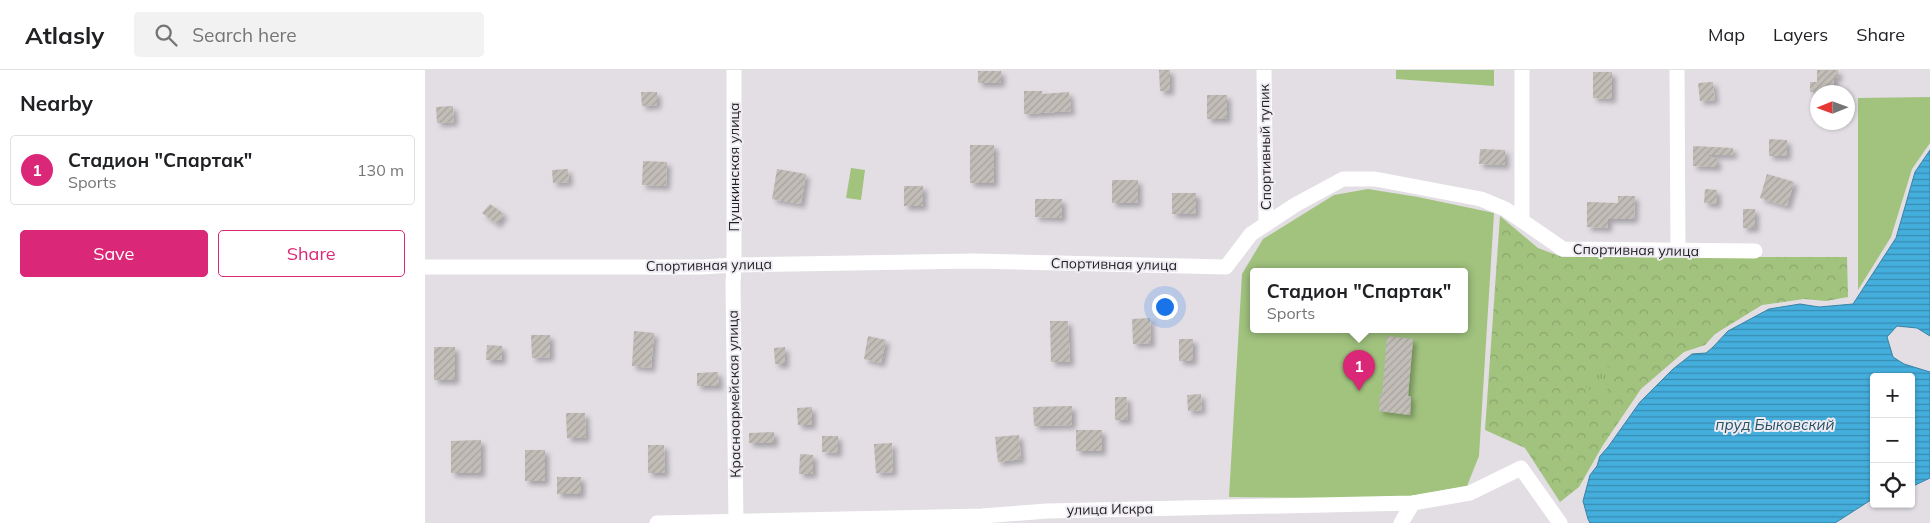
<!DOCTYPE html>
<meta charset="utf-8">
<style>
body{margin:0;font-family:Mulish,sans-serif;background:#f2f2f2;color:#202124}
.controls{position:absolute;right:15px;bottom:15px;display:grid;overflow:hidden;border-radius:5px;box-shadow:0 1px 4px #0004}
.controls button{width:45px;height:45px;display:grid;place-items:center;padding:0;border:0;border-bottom:1px solid #e0e0e0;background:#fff;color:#202124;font:25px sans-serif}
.compass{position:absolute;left:1385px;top:15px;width:45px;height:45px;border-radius:50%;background:#fff;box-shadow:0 1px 4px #0004;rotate:269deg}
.you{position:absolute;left:739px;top:236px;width:18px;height:18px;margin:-12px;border:4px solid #fff;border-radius:50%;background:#1a73e8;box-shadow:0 0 0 8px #1a73e833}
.badge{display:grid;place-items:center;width:32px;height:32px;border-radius:50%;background:#db2777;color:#fff;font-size:16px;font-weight:700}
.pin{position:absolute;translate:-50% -41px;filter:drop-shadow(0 1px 2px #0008)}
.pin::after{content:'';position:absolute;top:26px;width:18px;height:15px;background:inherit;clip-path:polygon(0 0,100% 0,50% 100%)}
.popup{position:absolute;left:825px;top:198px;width:218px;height:65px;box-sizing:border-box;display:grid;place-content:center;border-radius:5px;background:#fff;filter:drop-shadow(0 1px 4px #0005);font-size:16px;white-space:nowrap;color:#757577}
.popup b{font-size:19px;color:#202124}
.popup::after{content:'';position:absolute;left:50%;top:100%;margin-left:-10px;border:10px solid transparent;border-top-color:#fff}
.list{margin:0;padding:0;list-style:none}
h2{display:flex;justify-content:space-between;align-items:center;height:65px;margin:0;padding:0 20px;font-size:21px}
h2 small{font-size:16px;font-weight:400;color:#757577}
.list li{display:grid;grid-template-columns:32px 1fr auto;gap:15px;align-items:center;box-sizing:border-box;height:70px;margin:0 10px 10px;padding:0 10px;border:1px solid #e0e0e0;border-radius:5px}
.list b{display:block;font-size:19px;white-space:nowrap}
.list p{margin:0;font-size:16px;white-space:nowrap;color:#757577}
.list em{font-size:16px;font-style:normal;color:#757577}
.actions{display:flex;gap:10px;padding:15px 20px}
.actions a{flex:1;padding:11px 0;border:1px solid #db2777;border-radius:5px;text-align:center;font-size:18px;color:#db2777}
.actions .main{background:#db2777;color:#fff}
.icon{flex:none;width:28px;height:28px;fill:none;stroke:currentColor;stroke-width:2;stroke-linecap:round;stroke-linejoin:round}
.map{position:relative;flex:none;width:1505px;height:453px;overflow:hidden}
header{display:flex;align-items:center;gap:30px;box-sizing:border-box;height:70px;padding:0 25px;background:#fff;border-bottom:1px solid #e0e0e0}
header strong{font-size:24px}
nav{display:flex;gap:28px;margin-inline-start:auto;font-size:18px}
.search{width:350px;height:45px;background:#f2f2f2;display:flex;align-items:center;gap:12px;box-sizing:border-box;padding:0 18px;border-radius:5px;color:#757577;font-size:19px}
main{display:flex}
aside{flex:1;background:#fff}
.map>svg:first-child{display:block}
.grass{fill:#a1c37e;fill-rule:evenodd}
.forest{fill:url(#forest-crowns)}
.park{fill:url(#park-tufts)}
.water{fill:url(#water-rules);stroke:#3983a4}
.building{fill:url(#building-hatch);filter:url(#shadow)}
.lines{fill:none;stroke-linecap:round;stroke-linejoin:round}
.minor{stroke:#fff;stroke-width:15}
.labels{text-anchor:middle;stroke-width:4;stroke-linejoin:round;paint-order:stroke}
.street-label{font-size:14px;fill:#1f1e20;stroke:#efebf2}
.water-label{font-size:15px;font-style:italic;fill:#265266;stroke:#efebf2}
</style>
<header>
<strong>Atlasly</strong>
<div class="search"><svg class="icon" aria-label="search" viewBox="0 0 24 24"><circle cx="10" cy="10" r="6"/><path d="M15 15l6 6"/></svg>Search here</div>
<nav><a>Map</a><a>Layers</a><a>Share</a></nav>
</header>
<main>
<aside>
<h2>Nearby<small></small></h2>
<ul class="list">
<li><span class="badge">1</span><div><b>Стадион &quot;Спартак&quot;</b><p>Sports</p></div><em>130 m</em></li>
</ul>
<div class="actions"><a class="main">Save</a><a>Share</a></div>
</aside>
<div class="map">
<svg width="1505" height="453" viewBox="0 0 1505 453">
<defs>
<pattern id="forest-crowns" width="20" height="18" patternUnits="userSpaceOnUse" patternTransform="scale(1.25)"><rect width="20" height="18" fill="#a1c37e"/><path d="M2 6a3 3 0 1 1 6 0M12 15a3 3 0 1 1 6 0" fill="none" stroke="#8aa76d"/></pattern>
<pattern id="park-tufts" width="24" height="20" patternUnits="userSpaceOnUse" patternTransform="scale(1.25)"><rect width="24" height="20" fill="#a1c37e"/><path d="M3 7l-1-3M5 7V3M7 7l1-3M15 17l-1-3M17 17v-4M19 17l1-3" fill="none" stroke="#8aa76d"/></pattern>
<pattern id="water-rules" width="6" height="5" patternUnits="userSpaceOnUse" patternTransform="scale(1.25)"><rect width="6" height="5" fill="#44aedd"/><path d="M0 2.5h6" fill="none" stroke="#388db3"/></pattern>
<pattern id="building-hatch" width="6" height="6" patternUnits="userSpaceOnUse" patternTransform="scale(1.25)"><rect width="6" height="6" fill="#c2bdb7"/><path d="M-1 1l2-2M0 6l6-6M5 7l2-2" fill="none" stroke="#a6a29d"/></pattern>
<filter id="shadow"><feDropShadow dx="4" dy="4" stdDeviation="2.5" flood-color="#0004"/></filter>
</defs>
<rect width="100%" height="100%" fill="#e2dee4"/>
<g class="grass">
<path d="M971,0H1069V16L971,9Z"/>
<path d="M1505,27V73L1487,99L1466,167L1433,220V28Z"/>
<path d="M426,98L440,100L436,130L421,128Z"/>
<path d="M943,119L993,127L1069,143L1054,386L1042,416L986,426L912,428L804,427L817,204L838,169L909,125ZM829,202H1039V260H829Z"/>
</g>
<path class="forest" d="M1075,146L1113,178L1137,187H1422L1423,227L1401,231L1379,229L1337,235L1290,264L1280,275L1259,282L1216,319L1178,375L1154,417L1135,432L1100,378L1060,360Z"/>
<path class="park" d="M1174,290L1193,304L1176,328L1157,314Z"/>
<path class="water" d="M1505,80V266L1492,258L1472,256L1462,267L1468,287L1479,294L1505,302V408L1486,417V307H1449V428L1410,453H1165L1163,449L1158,431L1165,405L1172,396L1175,386L1183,377L1215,332L1248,299L1267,284L1281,283L1288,277L1303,261L1344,239L1375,234L1394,237L1428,234L1471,168L1490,102Z"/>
<g class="building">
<path d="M734,0H745V21H735Z"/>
<path d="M1392,0H1413V8H1409V22H1385V12H1392Z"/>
<rect x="553" y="1" width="23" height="12"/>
<path d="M1168,2H1187V29L1168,28Z"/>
<path d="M1288,12L1290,30L1275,31L1273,13Z"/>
<path d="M599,21H617V24L644,22L646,41L599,44Z"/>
<path d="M216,22H232V35L217,36Z"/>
<rect x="782" y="25" width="20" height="24"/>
<path d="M28,36L29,52L12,53L11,37Z"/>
<path d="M1344,69L1362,70V86H1344Z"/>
<rect x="545" y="75" width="24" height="38"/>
<path d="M1268,76L1308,78V85H1281L1292,89V97L1268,96Z"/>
<path d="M1055,79L1080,80V95L1054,94Z"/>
<path d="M218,91L242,92L241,116L217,115Z"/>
<path d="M143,99L144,112L128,113L127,100Z"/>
<path d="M352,99L381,104L376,134L347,129Z"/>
<path d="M1342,104L1369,112L1362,136L1335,128Z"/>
<rect x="687" y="110" width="26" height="23"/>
<rect x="479" y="116" width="19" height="20"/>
<path d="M1280,119L1292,120V134L1279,133Z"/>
<rect x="747" y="123" width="24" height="21"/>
<path d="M1193,126H1210L1209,149H1183V158L1162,157V132L1193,133Z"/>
<path d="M610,129H637V148L610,147Z"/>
<path d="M65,134L79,144L72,154L57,143Z"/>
<rect x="1318" y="139" width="12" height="19"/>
<path d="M725,248L726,273L708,274L707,249Z"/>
<path d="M625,251H643L645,292H626Z"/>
<path d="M209,261L229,263L226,298L207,296Z"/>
<path d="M106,265H125V287L107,288Z"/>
<path d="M443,266L461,270L456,293L439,289Z"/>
<path d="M962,266L988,269L983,326H986L985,345L954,341L955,324H957Z"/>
<rect x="754" y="269" width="14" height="22"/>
<path d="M62,275L77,276V290H61Z"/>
<rect x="9" y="277" width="21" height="33"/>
<path d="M360,277V294H350L349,278Z"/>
<path d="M293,302L294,316H272V303Z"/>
<path d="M776,324L777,340L763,341L762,325Z"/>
<path d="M690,327H702L703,350H690Z"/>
<path d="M647,336V355L609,356L608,337Z"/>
<path d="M387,337V355H373L372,338Z"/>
<path d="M141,343H160L161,368H142Z"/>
<rect x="651" y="360" width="26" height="21"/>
<path d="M349,362V373H324V363Z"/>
<path d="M594,365L596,389L573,392L570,367Z"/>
<path d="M397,366H413V383L397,382Z"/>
<path d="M56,370V403H26V371Z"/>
<path d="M467,373L468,402L451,403L449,374Z"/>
<path d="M223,375H239L240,403H223Z"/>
<rect x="100" y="380" width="20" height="31"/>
<path d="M375,384L388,385V404H374Z"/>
<rect x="132" y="407" width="24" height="17"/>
</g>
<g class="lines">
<g class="minor">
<path d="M309,0V195L308,214L311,453"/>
<path d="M839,0L841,154"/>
<path d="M1097,0V151"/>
<path d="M1252,0L1253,180"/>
<path d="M0,197H277L309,195L549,191L801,197L826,164L870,135L918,109H950L1056,129L1080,139L1138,179L1330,181"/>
<path d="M232,453L557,446L622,441L988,433L1045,423L1096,398L1135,453"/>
<path d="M976,453L988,433"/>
</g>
</g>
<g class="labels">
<g class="street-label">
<text transform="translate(840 77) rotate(-91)" y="5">Спортивный тупик</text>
<text transform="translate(309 97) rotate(-90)" y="5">Пушкинская улица</text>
<text transform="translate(1211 180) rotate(1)" y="5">Спортивная улица</text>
<text transform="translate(689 194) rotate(1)" y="5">Спортивная улица</text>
<text transform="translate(284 195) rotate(-1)" y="5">Спортивная улица</text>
<text transform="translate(309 324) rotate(-91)" y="5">Красноармейская улица</text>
<text transform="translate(685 439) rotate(-1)" y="5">улица Искра</text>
</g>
<g class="water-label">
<text x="1350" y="360">пруд Быковский</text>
</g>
</g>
</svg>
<div class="controls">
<button>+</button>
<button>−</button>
<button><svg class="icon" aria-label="locate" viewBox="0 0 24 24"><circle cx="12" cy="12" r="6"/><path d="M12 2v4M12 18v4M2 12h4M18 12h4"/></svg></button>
</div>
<svg class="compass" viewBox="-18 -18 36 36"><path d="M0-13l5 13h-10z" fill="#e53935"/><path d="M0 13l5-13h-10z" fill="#757577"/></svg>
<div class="you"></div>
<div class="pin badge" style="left:934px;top:321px">1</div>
<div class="popup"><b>Стадион &quot;Спартак&quot;</b>Sports</div>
</div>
</main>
